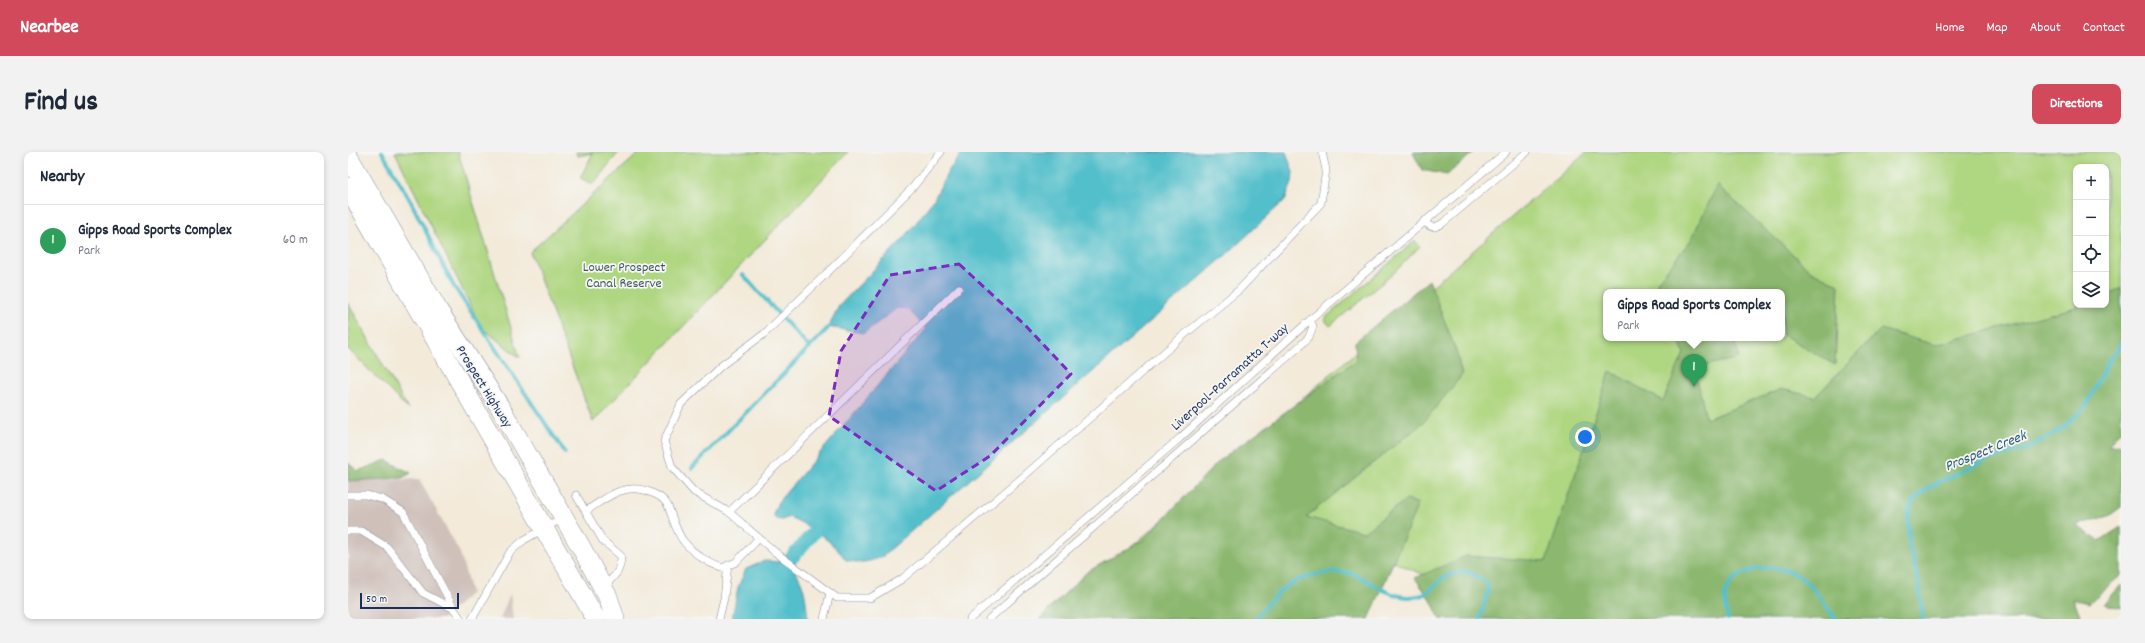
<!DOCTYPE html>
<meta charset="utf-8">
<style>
body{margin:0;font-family:Dekko,sans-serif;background:#f2f2f3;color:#1f2937}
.controls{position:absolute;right:12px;top:12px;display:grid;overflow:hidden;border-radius:8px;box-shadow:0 2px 6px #0003}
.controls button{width:36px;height:36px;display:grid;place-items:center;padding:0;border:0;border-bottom:1px solid #e0e1e3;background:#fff;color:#1f2937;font:20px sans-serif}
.scale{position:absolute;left:12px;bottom:10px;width:99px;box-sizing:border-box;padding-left:4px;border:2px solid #1b2f5e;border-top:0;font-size:11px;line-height:14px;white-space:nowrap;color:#1b2f5e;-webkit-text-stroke:3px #f6f6f2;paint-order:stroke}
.you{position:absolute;left:1237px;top:285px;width:14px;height:14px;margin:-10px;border:3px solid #fff;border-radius:50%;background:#1a73e8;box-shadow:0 0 0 6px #1a73e833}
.badge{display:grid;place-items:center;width:26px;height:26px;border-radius:50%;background:#d1495b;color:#fff;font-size:13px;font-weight:700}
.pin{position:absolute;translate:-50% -33px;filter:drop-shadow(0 1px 2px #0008)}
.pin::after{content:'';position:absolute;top:21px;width:14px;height:12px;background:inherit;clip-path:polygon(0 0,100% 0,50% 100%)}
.popup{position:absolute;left:1255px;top:137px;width:182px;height:52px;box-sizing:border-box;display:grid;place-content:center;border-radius:8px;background:#fff;filter:drop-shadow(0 1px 3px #0005);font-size:13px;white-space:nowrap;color:#747a83}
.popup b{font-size:15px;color:#1f2937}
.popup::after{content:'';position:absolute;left:50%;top:100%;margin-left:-8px;border:8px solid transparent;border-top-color:#fff}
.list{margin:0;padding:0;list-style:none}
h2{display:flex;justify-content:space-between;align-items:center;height:52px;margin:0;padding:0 16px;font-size:17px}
h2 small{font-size:13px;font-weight:400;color:#747a83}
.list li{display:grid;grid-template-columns:26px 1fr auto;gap:12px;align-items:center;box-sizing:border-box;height:72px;padding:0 16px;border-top:1px solid #e0e1e3}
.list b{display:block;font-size:15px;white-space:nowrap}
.list p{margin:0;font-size:13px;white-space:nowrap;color:#747a83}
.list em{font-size:13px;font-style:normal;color:#747a83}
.icon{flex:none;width:22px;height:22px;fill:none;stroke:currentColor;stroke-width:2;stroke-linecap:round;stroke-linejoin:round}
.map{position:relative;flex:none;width:1773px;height:467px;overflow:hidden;border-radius:8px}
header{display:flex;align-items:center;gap:24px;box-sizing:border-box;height:56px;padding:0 20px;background:#d1495b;color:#fff}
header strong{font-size:19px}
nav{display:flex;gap:22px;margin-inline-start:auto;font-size:14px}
.intro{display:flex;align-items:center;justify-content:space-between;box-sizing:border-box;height:96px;padding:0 24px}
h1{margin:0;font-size:28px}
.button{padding:10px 18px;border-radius:8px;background:#d1495b;color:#fff;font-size:14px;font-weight:700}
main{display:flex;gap:24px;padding:0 24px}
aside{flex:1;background:#fff;border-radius:8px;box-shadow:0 2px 6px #0003}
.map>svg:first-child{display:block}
.industrial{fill:#cfc0ba}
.green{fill:#afd680;stroke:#65826f;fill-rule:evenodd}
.forest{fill:#8bb76e;stroke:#537366}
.water{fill:#52bfcb;stroke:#367794}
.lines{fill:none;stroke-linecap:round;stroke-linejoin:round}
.stream{stroke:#52bfcb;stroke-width:4}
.canal{stroke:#52bfcb;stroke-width:14}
.lane-casing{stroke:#878c9c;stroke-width:8}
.secondary-casing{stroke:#878c9c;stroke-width:20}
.lane{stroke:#fff;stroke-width:7}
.secondary{stroke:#fff;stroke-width:19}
.marked{fill:#7b2cbf;fill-opacity:0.2;stroke:#7b2cbf;stroke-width:3;stroke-dasharray:8 5;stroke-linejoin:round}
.labels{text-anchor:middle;stroke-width:3.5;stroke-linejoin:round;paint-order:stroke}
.park-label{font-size:14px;fill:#405966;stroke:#f6f6f2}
.street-label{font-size:14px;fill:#1b2f5e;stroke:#f6f6f2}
.water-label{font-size:15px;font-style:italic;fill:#2c5a7f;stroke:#f6f6f2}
</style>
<header>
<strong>Nearbee</strong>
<nav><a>Home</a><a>Map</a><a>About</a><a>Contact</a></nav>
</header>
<div class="intro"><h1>Find us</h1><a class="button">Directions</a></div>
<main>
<aside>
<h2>Nearby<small></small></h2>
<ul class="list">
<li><span class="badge" style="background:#2e9e5b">1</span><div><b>Gipps Road Sports Complex</b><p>Park</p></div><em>60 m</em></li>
</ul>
</aside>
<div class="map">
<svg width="1773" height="467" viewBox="0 0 1773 467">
<rect width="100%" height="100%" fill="#f6f6f2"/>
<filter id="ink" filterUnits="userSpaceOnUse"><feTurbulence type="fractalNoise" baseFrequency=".025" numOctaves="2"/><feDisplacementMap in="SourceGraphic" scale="8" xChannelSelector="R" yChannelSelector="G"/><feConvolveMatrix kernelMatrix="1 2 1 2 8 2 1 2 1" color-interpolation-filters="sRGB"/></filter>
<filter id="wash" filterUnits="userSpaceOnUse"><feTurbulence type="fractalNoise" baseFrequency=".012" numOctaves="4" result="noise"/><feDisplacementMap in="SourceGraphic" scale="16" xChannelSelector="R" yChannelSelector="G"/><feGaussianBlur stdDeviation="0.9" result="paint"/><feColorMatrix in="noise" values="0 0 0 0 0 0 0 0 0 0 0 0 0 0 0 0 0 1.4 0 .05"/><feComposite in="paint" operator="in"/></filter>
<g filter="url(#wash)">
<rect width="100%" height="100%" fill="#f3ead9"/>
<g class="industrial">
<path d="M71,327L112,401L123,441L95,467H0V329Z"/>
<path d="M162,442L165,467H152Z"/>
</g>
<g class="green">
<path d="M47,0H110L172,206L133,175Z"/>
<path d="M228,0H271L245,32L232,26L245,1L230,4Z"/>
<path d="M292,0H500L245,270L182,100Z"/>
<path d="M1239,0H1773V177L1137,449L1032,404L700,467ZM1728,15H1758V153H1728ZM1258,140H1434V186H1258Z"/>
<path d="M1067,89L1072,94L1046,121L982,174L976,167Z"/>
<path d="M0,151L60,257L0,197Z"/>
</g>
<g class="forest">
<path d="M1067,0H1126L1099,23L1074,18L1065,1Z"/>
<path d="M1369,33L1463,119L1491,133L1487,213L1434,182V140H1312L1309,130L1343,88Z"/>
<path d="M1081,128L1108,199L1114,223L1076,270L958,365L1016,380L1059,347L1070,352L1021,467H691L739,420L795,388L872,308L1008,208L1007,190Z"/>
<path d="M1773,136V278L1760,294L1773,293V355L1761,364L1728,373L1751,389L1773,375V423L1741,451L1725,447L1734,467H1092L1084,450L1067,426L1118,404L1198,409L1262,219L1315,249L1336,201L1330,186H1386L1391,206L1347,216L1358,267L1434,237L1467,245L1533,177L1587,193L1736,153H1758V143Z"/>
<path d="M38,308L63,321L54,326L0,329V311L10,319Z"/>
<path d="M1773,433V456L1756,452Z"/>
</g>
<g class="water">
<path d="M615,0H938L945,20L944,31L937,48L879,102L535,404C522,410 513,412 498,408C484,389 463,374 441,365L434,368L428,367L425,362L430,350L578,177L560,157L549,156L516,181L480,175L491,154L558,84L586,47L601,18Z"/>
<path d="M416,409L440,410C457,429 457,442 460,467H384L390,435L398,417Z"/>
</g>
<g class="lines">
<g class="stream">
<path d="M34,0L62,48L105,133L217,301"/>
<path d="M395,123L461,195"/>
<path d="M344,316L480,176"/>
<path d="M907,467C916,457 925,444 936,436C957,422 992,414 1014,426C1028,434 1043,444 1059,445C1082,445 1080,438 1095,426C1100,422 1111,421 1118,419L1137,430L1141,435L1132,467"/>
<path d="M1380,467C1379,460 1375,446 1378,439C1390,413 1426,411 1449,423C1464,432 1477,453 1488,467"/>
<path d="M1575,467L1571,435L1561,391L1560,366L1563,351L1576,339L1591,330L1639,308L1678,297L1715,276L1738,254L1762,206L1773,192"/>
</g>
<path class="canal" d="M440,410L466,380"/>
</g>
</g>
<g filter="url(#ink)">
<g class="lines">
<g class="lane-casing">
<g id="lane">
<path d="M593,0L565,35L483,117L416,182L374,213L333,252L316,289L324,315L346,340L381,360L427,400L489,446H522L554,427L676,324L836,183L891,138L973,51L978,18L974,0"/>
<path d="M1076,69C1083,77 1087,76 1095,71L1179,0"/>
<path d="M0,343H18L34,347L55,360L106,457L113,467"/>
<path d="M228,343L255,389L273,404C273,420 266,425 255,435"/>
<path d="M238,359C259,345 278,329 304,341C310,343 317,348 320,354C325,366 328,380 336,390C346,402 360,411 374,416L388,410L411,386"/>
<path d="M381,360L611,136"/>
<path d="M0,379H13L39,395L75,441L106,457"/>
<path d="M124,467L162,400L176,388L215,366"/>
<path d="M371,467L376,446L380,413"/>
<path d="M476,467L482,441"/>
<path d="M622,467L832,286L962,168L1158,0"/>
<path d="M641,467L952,194L961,185L965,174L962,168"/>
</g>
</g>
<g class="secondary-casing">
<g id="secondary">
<path d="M0,4L90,158L152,255L233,395L260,445L267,467"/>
<path d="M0,35L248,467"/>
</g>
</g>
<use href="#lane" class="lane"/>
<use href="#secondary" class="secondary"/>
</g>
</g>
<path class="marked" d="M611,112L677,173L723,222L642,304L588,339L481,264L493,199L542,123Z"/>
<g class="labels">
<g class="park-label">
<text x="276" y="119">Lower Prospect<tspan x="276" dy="16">Canal Reserve</tspan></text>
</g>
<g class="street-label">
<text transform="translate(881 224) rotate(-42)" y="5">Liverpool–Parramatta T-way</text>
<text transform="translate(137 234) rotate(58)" y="5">Prospect Highway</text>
</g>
<g class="water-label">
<text transform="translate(1637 298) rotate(-22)" y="5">Prospect Creek</text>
</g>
</g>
</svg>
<div class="controls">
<button>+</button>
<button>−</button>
<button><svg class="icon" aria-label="locate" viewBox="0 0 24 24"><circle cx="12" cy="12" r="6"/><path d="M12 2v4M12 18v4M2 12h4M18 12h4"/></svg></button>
<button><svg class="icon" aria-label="layers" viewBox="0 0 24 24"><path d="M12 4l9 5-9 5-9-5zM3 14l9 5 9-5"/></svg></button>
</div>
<div class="scale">50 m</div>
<div class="you"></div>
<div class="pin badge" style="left:1346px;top:235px;background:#2e9e5b">1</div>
<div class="popup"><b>Gipps Road Sports Complex</b>Park</div>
</div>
</main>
